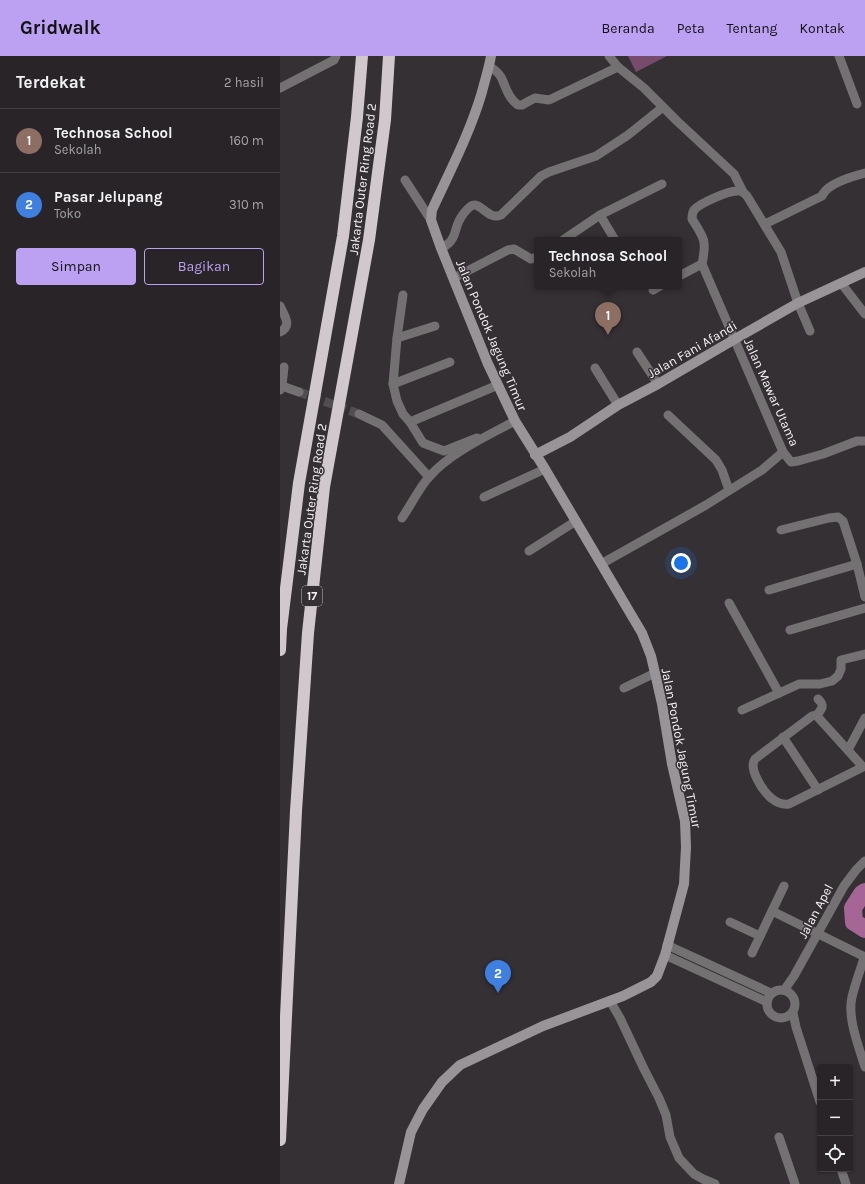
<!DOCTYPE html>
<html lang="id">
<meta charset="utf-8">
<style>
body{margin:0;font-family:Karla,sans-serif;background:#302c2f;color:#f1f3f6}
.controls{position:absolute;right:12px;bottom:12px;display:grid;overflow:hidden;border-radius:4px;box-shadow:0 1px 3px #0004}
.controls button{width:36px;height:36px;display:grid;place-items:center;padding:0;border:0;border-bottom:1px solid #444144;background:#282427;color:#f1f3f6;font:20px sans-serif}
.you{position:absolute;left:401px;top:507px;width:14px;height:14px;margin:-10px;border:3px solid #fff;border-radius:50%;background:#1a73e8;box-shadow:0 0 0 6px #1a73e833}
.badge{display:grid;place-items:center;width:26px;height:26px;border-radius:50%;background:#bca0f2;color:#fff;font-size:13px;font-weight:700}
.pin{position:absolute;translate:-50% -33px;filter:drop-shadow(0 1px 2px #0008)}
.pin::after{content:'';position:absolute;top:21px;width:14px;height:12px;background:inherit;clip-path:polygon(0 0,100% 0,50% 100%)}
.popup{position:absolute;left:254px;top:181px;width:148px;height:52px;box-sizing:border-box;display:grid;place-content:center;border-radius:4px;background:#282427;filter:drop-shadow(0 1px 3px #0005);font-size:13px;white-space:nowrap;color:#a5a4a7}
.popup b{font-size:15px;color:#f1f3f6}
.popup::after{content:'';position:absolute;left:50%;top:100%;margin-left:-8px;border:8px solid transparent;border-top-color:#282427}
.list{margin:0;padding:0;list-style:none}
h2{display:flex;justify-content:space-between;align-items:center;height:52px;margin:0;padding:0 16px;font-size:17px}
h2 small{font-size:13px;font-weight:400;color:#a5a4a7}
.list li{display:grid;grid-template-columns:26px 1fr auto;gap:12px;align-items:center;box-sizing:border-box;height:64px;padding:0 16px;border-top:1px solid #444144}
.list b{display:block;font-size:15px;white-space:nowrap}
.list p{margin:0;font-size:13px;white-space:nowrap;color:#a5a4a7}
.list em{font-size:13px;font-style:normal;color:#a5a4a7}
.actions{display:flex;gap:8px;padding:12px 16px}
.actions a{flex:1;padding:9px 0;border:1px solid #bca0f2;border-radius:4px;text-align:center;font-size:14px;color:#bca0f2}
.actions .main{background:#bca0f2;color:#111}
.icon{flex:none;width:22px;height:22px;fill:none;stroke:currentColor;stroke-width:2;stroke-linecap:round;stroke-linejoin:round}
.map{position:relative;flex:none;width:585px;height:1128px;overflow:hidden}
header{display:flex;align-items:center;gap:24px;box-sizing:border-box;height:56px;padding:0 20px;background:#bca0f2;color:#111}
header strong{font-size:19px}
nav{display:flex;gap:22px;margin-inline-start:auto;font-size:14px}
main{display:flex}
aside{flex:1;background:#282427}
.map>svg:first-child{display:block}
.pitch{fill:#774b6b}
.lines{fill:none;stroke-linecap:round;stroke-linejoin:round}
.river{stroke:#a66695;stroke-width:18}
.street-tunnel{stroke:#524d51;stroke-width:9;stroke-dasharray:9 4.5;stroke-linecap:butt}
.street{stroke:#747173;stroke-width:9}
.secondary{stroke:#999498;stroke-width:10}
.highway{stroke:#d0c8cd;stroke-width:12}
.labels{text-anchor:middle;stroke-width:3;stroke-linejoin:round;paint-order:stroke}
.shield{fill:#353034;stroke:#bcb8ba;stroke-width:1}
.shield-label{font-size:12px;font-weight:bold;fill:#f6f2f4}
.street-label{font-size:13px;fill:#f6f2f4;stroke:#353034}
</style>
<header>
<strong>Gridwalk</strong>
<nav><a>Beranda</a><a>Peta</a><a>Tentang</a><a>Kontak</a></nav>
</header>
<main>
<aside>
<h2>Terdekat<small>2 hasil</small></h2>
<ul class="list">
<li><span class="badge" style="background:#8d6e63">1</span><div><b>Technosa School</b><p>Sekolah</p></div><em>160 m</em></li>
<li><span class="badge" style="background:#3f7fe0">2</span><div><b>Pasar Jelupang</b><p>Toko</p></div><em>310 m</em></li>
</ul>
<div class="actions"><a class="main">Simpan</a><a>Bagikan</a></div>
</aside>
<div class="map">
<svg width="585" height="1128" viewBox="0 0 585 1128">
<rect width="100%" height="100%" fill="#353034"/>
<path class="pitch" d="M348,0H387L356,16Z"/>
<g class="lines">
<path class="river" d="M585,836L582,838L573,852L574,866L585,873"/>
<path class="street-tunnel" d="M19,336L79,358"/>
<g class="street">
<path d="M329,0L338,11L364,32L397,65L454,118L463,136"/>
<path d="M559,0L577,48"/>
<path d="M209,10C214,13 218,16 221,21C226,31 228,42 238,49H242L251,44L255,42L269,44L338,11"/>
<path d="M0,32L54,4L56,0"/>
<path d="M125,124L151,164"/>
<path d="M320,159L335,184"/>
<path d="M485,168L542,140C546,128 573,120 585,117"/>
<path d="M283,184L320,159L382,128"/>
<path d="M161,192C164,191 167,189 169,187C176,181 175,172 179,165C181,160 187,153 191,150C200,144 208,165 221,159L261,120L269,116L316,100L348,79L383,51"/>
<path d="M399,220L422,208"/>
<path d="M174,222L228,194L234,193L251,203L257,201"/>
<path d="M561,227L585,258"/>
<path d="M373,234L380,230"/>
<path d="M123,239L117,282L113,328L117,345L123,358L130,366L143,387L164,395L197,382"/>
<path d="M0,250C4,259 13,270 0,276"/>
<path d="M530,275L518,247L501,196L467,140C464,137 462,134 457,135C448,135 420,147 414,154C412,157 412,159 412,163C424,182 427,184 422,208L503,396L511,406L518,405L543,398L577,385H585"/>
<path d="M117,282L155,270"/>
<path d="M357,296L378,328"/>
<path d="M315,312L338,349"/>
<path d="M113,328L170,306"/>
<path d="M2,330L19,336"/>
<path d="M0,334L2,330L4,311"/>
<path d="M79,358L102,369L149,421"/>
<path d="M388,359L436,404L442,414L449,434"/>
<path d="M130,366L218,329"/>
<path d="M204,441L265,413"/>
<path d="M122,462C131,449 139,432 149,421C170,397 207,380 235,365"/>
<path d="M501,474L549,462L558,461L563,465L577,508L585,541"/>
<path d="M249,495L296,465"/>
<path d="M321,508L426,449L482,414L503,396"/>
<path d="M489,534L577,508"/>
<path d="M449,547L499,637"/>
<path d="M510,574L585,552"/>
<path d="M344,632L375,617"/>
<path d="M462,654L519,628H540L552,625L558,620L561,613V604L585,598"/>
<path d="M536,659L583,711L509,748C503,749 496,746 491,742C483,735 468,713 475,703L532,660Z"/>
<path d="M537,659C542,653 545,649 538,643"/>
<path d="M503,681L538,734"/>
<path d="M568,694L585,662"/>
<path d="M492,855L583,900L584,902C580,915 575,928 572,941C567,962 579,991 585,1011"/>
<path d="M450,866L480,880"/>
<path d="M387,889L491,937"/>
<path d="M472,897L504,830"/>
<path d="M385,899L487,946"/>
<path d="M505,933L514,920L564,830L576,814L585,805"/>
<circle cx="501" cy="948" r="14"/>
<path d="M330,945L340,962L364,1013L379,1042L386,1059L390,1081L399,1102L414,1118L423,1123L435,1128"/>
<path d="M513,957L516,971L540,1046"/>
<path d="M499,1081L515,1128"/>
<path d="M561,1113L566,1128"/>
</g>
<g class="secondary">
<path d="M255,399L290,381L338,349L378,328L455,283L518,247L585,216"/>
<path d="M119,1128L131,1076L143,1053L162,1026L180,1009L263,970L343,940L371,926L377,920L385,899L404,828L406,791L405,765L392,708L382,648L375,617L371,600L362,577L265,413L235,365L208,308L161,192L151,164L152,154C170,115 190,77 202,36C205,24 209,12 211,0"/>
</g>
<g class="highway">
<path d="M0,594L1,573L19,427L63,180L77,61L82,0"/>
<path d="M0,1084L16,755L28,577L44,431L89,184L105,64L109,0"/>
</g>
</g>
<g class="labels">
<rect class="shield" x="22" y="530" width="20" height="20" rx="3"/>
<g class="shield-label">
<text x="32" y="544">17</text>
</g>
<g class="street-label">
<text transform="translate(82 123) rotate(-83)" y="5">Jakarta Outer Ring Road 2</text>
<text transform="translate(212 279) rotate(67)" y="5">Jalan Pondok Jagung Timur</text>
<text transform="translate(412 293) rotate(-30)" y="5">Jalan Fani Afandi</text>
<text transform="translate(492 336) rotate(66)" y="5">Jalan Mawar Utama</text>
<text transform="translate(31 443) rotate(-82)" y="5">Jakarta Outer Ring Road 2</text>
<text transform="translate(402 692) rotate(79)" y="5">Jalan Pondok Jagung Timur</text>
<text transform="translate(535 855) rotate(-62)" y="5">Jalan Apel</text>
</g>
</g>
</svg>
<div class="controls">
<button>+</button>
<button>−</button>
<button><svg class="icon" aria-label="locate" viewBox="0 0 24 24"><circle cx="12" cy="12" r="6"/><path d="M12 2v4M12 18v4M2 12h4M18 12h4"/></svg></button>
</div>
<div class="you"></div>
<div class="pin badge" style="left:328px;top:279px;background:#8d6e63">1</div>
<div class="popup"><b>Technosa School</b>Sekolah</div>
<div class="pin badge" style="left:218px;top:937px;background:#3f7fe0">2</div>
</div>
</main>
